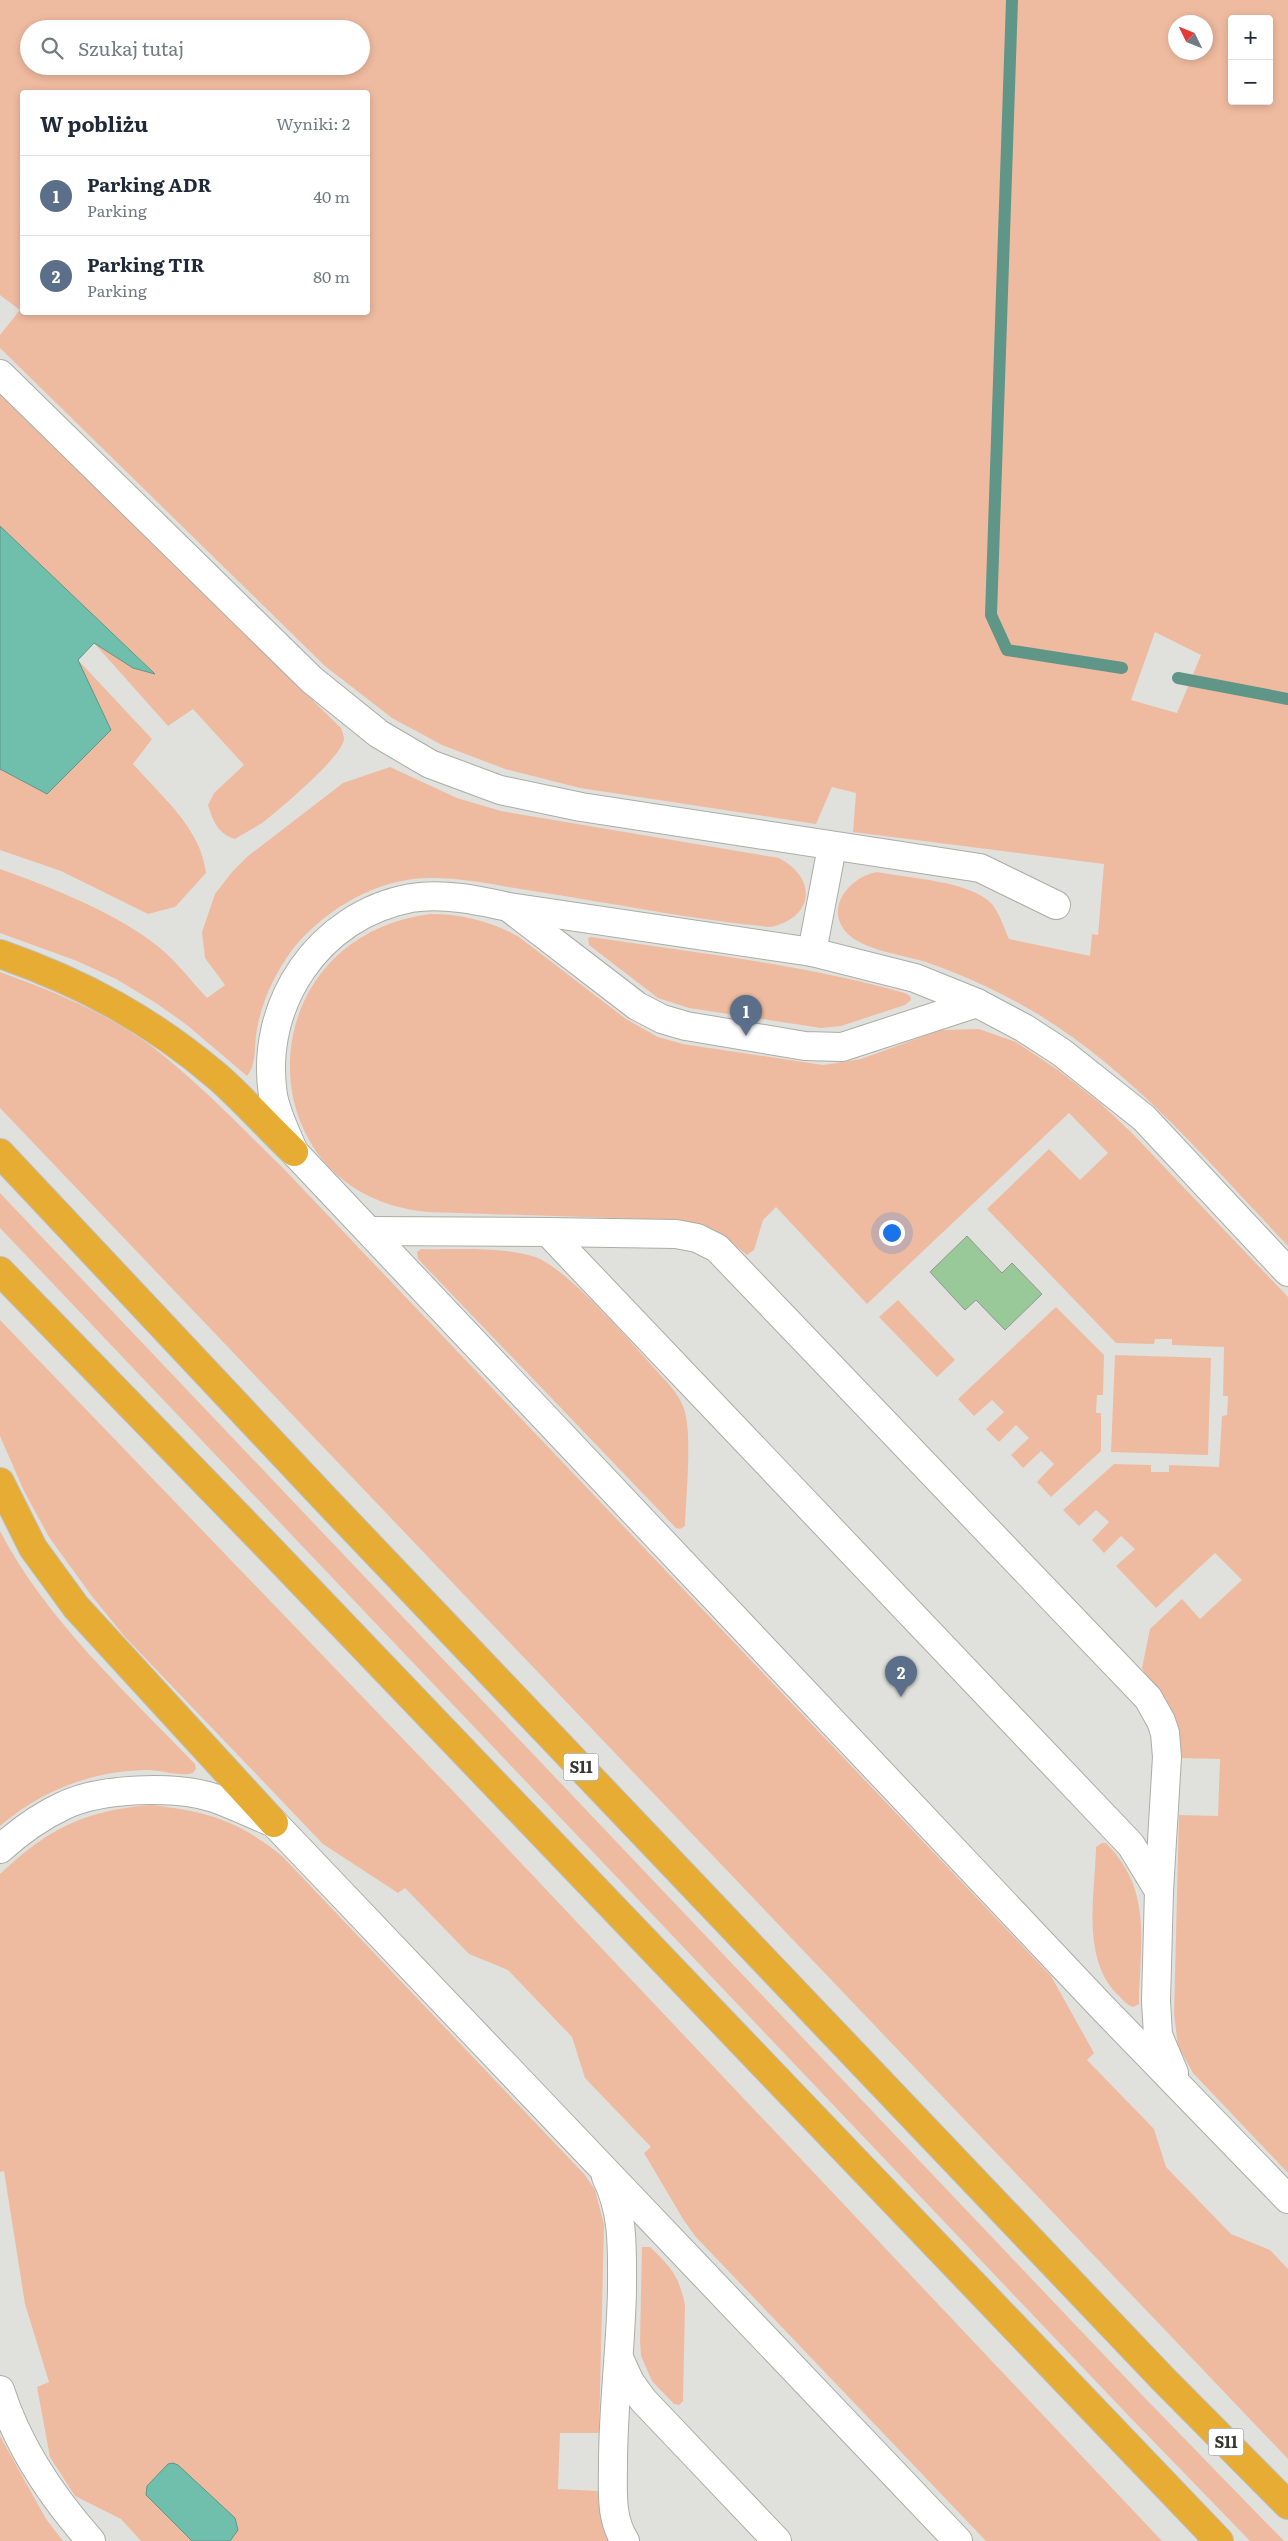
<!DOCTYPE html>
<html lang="pl">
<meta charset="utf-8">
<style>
body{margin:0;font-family:Literata,serif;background:#f6f6f7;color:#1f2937}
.controls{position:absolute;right:15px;top:15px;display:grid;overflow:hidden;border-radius:5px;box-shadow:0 2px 8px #0003}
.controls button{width:45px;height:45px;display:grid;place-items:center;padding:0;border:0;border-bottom:1px solid #e0e1e3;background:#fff;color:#1f2937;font:25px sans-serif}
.compass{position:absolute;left:1168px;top:15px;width:45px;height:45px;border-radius:50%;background:#fff;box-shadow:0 2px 8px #0003;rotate:313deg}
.you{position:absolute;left:891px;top:1232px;width:18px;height:18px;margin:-12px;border:4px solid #fff;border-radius:50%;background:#1a73e8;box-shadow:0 0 0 8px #1a73e833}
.badge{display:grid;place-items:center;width:32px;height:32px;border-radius:50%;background:#111827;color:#fff;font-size:16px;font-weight:700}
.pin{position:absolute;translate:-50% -41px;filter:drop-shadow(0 1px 2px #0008)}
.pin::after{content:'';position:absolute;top:26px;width:18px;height:15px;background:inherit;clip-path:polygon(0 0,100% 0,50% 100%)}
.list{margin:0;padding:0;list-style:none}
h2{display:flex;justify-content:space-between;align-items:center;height:65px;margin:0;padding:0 20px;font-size:21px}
h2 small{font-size:16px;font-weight:400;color:#747a83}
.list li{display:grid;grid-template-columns:32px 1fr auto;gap:15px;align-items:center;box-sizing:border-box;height:80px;padding:0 20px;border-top:1px solid #e0e1e3}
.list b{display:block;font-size:19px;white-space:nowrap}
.list p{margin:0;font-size:16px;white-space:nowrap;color:#747a83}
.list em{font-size:16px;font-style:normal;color:#747a83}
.icon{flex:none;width:28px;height:28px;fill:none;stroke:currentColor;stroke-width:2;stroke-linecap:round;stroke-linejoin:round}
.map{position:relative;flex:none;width:1288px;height:2541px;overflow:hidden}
.search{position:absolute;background:#fff;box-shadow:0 2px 8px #0003;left:20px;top:20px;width:350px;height:55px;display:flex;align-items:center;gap:12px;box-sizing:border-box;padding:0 18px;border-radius:28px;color:#747a83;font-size:19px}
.panel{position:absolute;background:#fff;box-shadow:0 2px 8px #0003;left:20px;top:90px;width:350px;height:225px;border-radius:5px}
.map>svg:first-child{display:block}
.green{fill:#efbba0;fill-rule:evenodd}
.water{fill:#70bfac;stroke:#5f9688}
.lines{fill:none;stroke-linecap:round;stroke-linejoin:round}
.stream{stroke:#5f9688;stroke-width:12}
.building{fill:#99c999;stroke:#939692}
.minor-casing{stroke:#acaca7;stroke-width:30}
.highway-casing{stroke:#bfbfbe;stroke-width:30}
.minor{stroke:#fff;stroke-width:28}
.highway{stroke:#e7ac33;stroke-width:28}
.labels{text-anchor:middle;stroke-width:5;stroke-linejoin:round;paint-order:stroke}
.shield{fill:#fff;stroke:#737372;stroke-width:1}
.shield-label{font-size:16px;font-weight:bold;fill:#373735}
</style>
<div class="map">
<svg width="1288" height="2541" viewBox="0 0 1288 2541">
<rect width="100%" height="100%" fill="#e0e1dc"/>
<g class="green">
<path d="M0,0H1288V1246C1209,1163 1135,1073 1036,1013C1002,993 964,975 926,962C904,955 861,950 846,932C824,907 851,876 877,872C907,878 971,881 992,904C1000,914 1004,928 1009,939L1090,956L1092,934L1098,935L1104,864L853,832L856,793L832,787L816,824L580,788L505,769L442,745L392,718L325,666L0,348V335L20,310L0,295ZM1232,19H1269V101H1232ZM1176,22H1206V52H1176ZM29,29H361V66H29ZM368,92V312H22V92ZM1155,632L1201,655L1177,713L1131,700Z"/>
<path d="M0,395L341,728C342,731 344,736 344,739C344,755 277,812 262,823C253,829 244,833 235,839C218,834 213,821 208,805L214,793L244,765L193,709L168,726L94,643L133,668L154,673L0,526Z"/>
<path d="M78,660L152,739L133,764C161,796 201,828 206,873L175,907L148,914L61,871L0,850V769L47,794Z"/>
<path d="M390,767L457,798L501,811L779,858C817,878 815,917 771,927C693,920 611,903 533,891C493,885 453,875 413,879C366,885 321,914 292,950C275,973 262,1001 257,1029C254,1043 257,1065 247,1076L187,1025L156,1003L116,979L77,961L0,933V869C51,887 119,914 160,948C178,963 191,981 207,998L225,985L205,958L202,932L215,894L232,872L248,856L343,783Z"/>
<path d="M430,914C463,914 490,921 519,937L626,1019L658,1037L683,1044L823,1065L861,1059L941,1030L979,1029L1016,1042L1058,1070L1100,1103L1131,1132L1288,1297V2173L1193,2073L1178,2046L1174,2014L1179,1815L1218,1816L1220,1759L1180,1758V1741L1174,1715L1160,1692L1145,1675L1142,1668L1150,1629L1182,1599L1200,1619L1242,1580L1215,1553L1156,1608L1116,1566L1135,1549L1121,1536L1104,1553L1092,1540L1109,1522L1096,1510L1079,1526L1063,1510L1114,1464L1151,1465V1472H1169V1465L1219,1467L1222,1416L1227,1415L1228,1396H1223L1224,1347L1172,1345V1339H1155L1154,1344L1116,1343L987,1209L1049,1149L1080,1180L1108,1153L1069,1113L867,1304L776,1207L763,1220L754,1250L747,1255L725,1237L700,1225L674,1220L428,1212C245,1196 242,939 430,914Z"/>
<path d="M591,937C696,953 803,964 905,993L910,996L911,1000L905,1005L841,1026L821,1028L689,1008L658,998L589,945L588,938Z"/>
<path d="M0,972C53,991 109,1014 154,1048C200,1084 241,1127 283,1168L1051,1976L1094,2053L1087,2060L1154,2129L1166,2167L1231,2234L1270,2250L1288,2269V2459L0,1108Z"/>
<path d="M0,1193L1142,2395L1284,2541H1250L1125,2412L0,1228Z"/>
<path d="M421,1249C458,1250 500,1246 535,1257C570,1269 639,1352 667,1382C675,1391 682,1401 685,1412C692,1439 686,1495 685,1526L680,1529L676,1528L418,1259L417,1252Z"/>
<path d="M898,1300L955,1360L937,1377L879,1317Z"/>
<path d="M1056,1307L1104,1355L1103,1395H1097L1096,1413H1101V1451L1051,1497L1037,1482L1054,1464L1041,1451L1023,1468L1011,1455L1029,1438L1016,1425L999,1442L986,1429L1004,1412L992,1400L974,1416L958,1399Z"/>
<path d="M0,1320L453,1791L1162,2541H986L695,2236L683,2219L644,2153L651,2147L585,2078L572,2037L508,1970L469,1954L405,1888L398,1893L323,1844L125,1637L91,1595L49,1537L24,1491L0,1436Z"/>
<path d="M1115,1355L1211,1358L1208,1455L1111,1452Z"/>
<path d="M0,1531C46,1620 126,1692 195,1764L196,1769L193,1773C180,1777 161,1770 148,1770C94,1770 40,1791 0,1826Z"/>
<path d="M152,1805C208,1812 238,1820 282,1856L585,2175L595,2190L604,2225L599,2433H560L558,2489L598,2491L601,2518L610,2541H141L121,2519L75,2496L50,2457L37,2387L49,2382L25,2304L4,2171L0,2172V1874C49,1828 85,1810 152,1805Z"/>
<path d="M1102,1843H1106C1153,1890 1140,1943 1139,2004L1133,2007C1127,2005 1123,2000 1118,1995C1081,1958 1095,1895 1096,1847Z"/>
<path d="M642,2247H650C671,2267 679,2276 685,2305L683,2401L679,2405L674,2404L652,2381L641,2356L640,2340Z"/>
<path d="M0,2436L46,2519L63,2541H0Z"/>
</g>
<g class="water">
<path d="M0,526L155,674L133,668L94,643L78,660L111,730L47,794L0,769Z"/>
<path d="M173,2463L178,2465L235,2518L238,2530L230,2541H192L146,2495L147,2486L168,2464Z"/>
</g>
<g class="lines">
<g class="stream">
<path d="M1012,0L991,615L1007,650L1122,668"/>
<path d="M1178,678L1288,699"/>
</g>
</g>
<path class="building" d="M967,1236L1002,1273L1012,1263L1042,1294L1005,1330L976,1300L965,1310L930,1272Z"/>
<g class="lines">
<g class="minor-casing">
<g id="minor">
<path d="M0,374L312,680L379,734L430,764L500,790L581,807L980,868L1056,905"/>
<path d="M512,910L637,1006L662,1019L686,1026L805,1046L842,1047L977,1003"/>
<path d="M812,952L832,847"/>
<path d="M369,1231L548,1232L563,1248L1131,1845L1159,1891L1156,2001L1158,2035L1174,2073"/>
<path d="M548,1232L676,1234L697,1238L717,1248L1148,1698L1161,1721L1165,1733L1167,1757L1159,1891"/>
<path d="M1288,1272L1144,1118L1061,1052L1024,1028L977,1003L915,978L812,952L509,907C477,900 444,893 411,898C319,915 259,1004 273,1095C276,1114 287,1135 294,1152L1100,2005L1288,2199"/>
<path d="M0,1849C19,1832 39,1817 63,1806C100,1788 175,1785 214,1798C234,1805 254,1815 274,1823L958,2541"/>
<path d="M606,2177C624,2212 622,2250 622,2289C621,2347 613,2405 613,2463C613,2490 610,2518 625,2541"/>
<path d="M619,2358L630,2382L643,2400L777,2541"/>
<path d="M0,2390C18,2447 52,2497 91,2541"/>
</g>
</g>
<g class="highway-casing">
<g id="highway">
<path d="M0,954C83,983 151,1020 218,1077C244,1100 269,1128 294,1152"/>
<path d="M0,1153L326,1500L1163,2379L1288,2505"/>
<path d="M0,1271L268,1547L1219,2541"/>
<path d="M0,1482L33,1548L76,1607L274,1823"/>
</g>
</g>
<use href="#minor" class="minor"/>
<use href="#highway" class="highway"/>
</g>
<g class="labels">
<g class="shield">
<rect x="563.5" y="1753.5" width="35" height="27" rx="4"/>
<rect x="1208.5" y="2428.5" width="35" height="27" rx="4"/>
</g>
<g class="shield-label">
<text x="581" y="1773">S11</text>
<text x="1226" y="2448">S11</text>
</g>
</g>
</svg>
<div class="controls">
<button>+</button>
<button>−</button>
</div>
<svg class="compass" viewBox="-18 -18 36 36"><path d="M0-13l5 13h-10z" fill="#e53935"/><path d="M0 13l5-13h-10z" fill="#747a83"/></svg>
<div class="you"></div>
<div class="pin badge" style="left:746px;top:1036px;background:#5c6f8a">1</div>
<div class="pin badge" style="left:901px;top:1697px;background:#5c6f8a">2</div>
<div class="search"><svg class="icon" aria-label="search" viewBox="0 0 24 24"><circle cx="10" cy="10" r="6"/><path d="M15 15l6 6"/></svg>Szukaj tutaj</div>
<section class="panel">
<h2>W pobliżu<small>Wyniki: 2</small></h2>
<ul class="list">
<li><span class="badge" style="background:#5c6f8a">1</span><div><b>Parking ADR</b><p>Parking</p></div><em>40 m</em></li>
<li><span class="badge" style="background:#5c6f8a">2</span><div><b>Parking TIR</b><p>Parking</p></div><em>80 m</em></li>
</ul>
</section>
</div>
